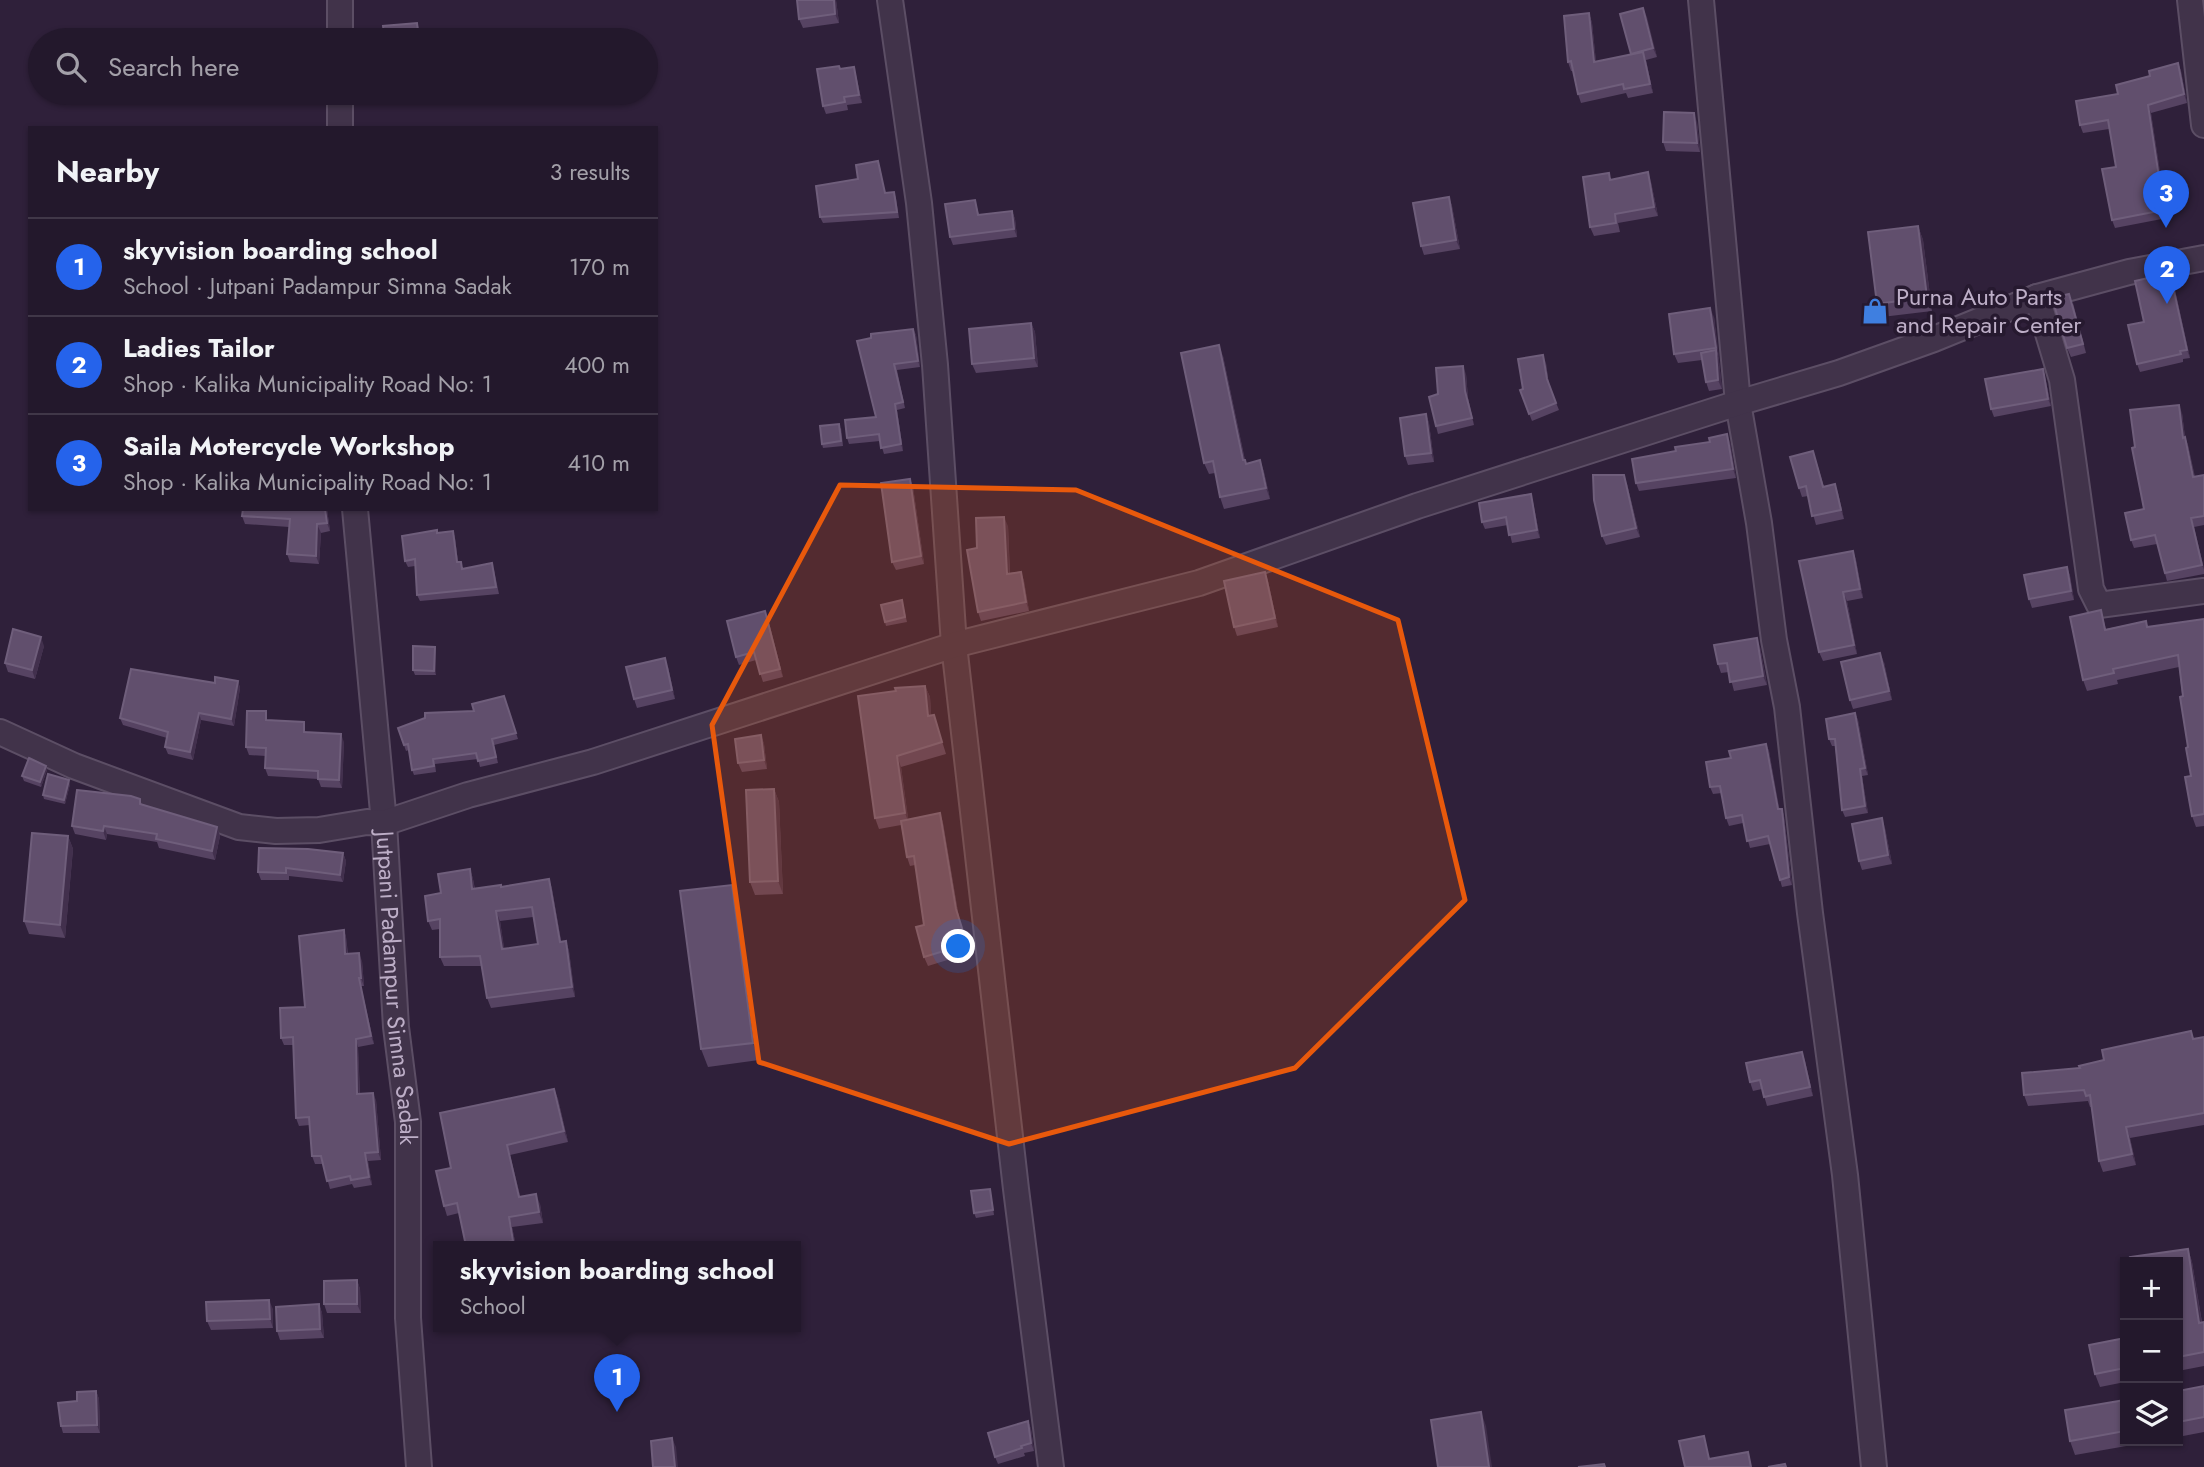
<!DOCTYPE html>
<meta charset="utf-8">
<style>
body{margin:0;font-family:Jost,sans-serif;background:#2f2538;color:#f1f3f6}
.controls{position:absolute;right:21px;bottom:21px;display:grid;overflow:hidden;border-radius:0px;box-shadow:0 2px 5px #0004}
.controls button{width:63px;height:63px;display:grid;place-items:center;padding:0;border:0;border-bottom:2px solid #403748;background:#23182c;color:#f1f3f6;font:35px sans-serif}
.you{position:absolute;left:959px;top:947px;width:24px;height:24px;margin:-18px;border:5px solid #fff;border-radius:50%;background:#1a73e8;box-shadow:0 0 0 10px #1a73e833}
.badge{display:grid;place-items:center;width:46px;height:46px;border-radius:50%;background:#2563eb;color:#fff;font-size:23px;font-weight:700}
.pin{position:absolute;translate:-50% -58px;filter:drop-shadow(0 2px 4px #0008)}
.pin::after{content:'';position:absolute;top:37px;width:24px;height:21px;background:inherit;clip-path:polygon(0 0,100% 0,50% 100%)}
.popup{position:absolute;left:433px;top:1241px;width:368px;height:91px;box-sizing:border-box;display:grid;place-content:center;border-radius:0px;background:#23182c;filter:drop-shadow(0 2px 5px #0005);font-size:23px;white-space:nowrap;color:#a3a0a9}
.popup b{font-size:26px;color:#f1f3f6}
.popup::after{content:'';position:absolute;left:50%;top:100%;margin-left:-14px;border:14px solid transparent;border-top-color:#23182c}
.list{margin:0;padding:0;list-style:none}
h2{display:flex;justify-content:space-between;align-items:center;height:91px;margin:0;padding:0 28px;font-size:30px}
h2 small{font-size:23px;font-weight:400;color:#a3a0a9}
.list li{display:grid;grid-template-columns:46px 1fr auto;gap:21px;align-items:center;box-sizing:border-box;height:98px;padding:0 28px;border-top:2px solid #403748}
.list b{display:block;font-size:26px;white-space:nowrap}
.list p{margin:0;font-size:23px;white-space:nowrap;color:#a3a0a9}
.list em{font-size:23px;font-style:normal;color:#a3a0a9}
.icon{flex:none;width:38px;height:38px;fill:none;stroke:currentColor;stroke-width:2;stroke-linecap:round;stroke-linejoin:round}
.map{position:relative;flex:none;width:2204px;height:1467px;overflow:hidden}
.search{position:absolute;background:#23182c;box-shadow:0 2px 5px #0004;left:28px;top:28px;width:630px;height:77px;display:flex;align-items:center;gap:18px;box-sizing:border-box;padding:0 24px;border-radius:38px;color:#a3a0a9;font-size:26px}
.panel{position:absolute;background:#23182c;box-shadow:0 2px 5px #0004;left:28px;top:126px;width:630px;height:385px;border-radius:0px}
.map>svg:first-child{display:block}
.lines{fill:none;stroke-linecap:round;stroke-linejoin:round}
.minor-casing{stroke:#5c4e65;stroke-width:28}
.minor{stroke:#41334a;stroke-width:24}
.wall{fill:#564362;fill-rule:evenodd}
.shaded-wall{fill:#42304d}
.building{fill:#614f6d;stroke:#6f5e7b;stroke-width:2;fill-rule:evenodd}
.marked{fill:#e8590c;fill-opacity:0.2;stroke:#e8590c;stroke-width:5;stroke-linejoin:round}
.labels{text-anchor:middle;stroke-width:7;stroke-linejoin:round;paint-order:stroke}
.poi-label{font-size:24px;fill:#bdaec7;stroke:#26192f;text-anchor:start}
.street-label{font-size:24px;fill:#bdaec7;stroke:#26192f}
</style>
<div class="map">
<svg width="2204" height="1467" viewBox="0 0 2204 1467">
<rect width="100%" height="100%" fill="#2f203a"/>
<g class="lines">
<g class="minor-casing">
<g id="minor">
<path d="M340,0V40"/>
<path d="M890,0L919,203L935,365L954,645L1016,1189L1051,1467"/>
<path d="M1701,0L1738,403L1759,523L1774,640L1787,707L1810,913L1845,1175L1874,1467"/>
<path d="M2190,0L2204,125"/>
<path d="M340,93V128"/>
<path d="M2037,297L2062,380L2091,589L2099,605L2204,591"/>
<path id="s1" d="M355,509L384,823L396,1027L408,1122V1318L419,1467"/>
<path d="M0,732L74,766L239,827L276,831L319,830L367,822L384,823L468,795L593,762L954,645L1199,583L1417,506L1738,403L1839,373L1934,339L2037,297L2129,272L2204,258"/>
</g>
</g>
<use href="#minor" class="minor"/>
</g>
<g class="wall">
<path d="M797,0H836L839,23L803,28L799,19Z"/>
<path d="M1643,8L1657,57L1646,60L1653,93L1628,98L1626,93L1581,103L1578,94L1573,71H1571L1568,62L1589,13L1592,23L1596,62L1631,55Z"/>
<path d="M2178,63L2181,71L2187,103L2151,113L2167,218L2115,228L2112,220L2116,167L2109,129L2083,133L2080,125L2118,94L2150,76Z"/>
<path d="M839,66L840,69L856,75L862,103L847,105L848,110L826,114L823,106Z"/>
<path d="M1697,122L1700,152L1666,151L1663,142Z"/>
<path d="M880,167L885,193L894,192L896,198L899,218L823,223L820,217L858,179Z"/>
<path d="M1609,173L1611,180L1651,182L1658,216L1618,223L1620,232L1594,236L1590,227Z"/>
<path d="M1449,197L1452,206L1460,249L1424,255L1421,246Z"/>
<path d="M975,200L979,215L1012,211L1015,219L1017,237L953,245L950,237Z"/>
<path d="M1918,226L1923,240L1932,311L1882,317L1877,304Z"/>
<path d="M2170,273L2173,281L2190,358L2183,359V362L2140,372L2137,364L2144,322Z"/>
<path d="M2073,303L2086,353L2071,357L2067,348Z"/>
<path d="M1714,317L1722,389L1709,391L1706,382L1702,360L1678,363L1674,354Z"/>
<path d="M1031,323L1035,332L1038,367L976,373L972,364Z"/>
<path d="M913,329L916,335L920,367L897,370L905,408L897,410L903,451L884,454L880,441L849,444L847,438L876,417L871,338Z"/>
<path d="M1223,356L1245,460L1247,464L1260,460L1264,472L1270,499L1224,509L1220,497L1215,473L1209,474L1204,463Z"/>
<path d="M1546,363L1549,385L1559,410L1532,421L1520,390L1523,389Z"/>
<path d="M2043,369L2045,377L2051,406L1994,417L1991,409Z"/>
<path d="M1466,374L1468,398L1474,425L1438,434L1436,426L1438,394Z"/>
<path d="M2182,413L2185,437L2188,445L2195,477L2204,475V525L2194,527L2204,569V574L2167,581L2157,544L2134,548L2131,540L2144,509L2135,447Z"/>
<path d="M1426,414L1429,423L1434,462L1408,465L1405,456Z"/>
<path d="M841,428L843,446L823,448L822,444Z"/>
<path d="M1730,442L1736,478L1639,491L1636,483Z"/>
<path d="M1816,460L1824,487L1835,484L1838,493L1844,519L1816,525L1808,496L1802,497L1799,488Z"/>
<path d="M910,479L913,487L924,564L896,570L892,562Z"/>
<path d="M1627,484L1640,537L1606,545L1602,536Z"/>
<path d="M1533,502L1540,538L1512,543L1508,525L1485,529L1482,522Z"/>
<path d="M327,509L330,531L321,533L319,564L290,562L287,554L289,527L245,524L242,516Z"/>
<path d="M1008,526L1010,573L1021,572L1024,581L1029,611L981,621L978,612L977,548Z"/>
<path d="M453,531L455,538L458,562L464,569L494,570L499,594L420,601L417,595L415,566L408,567L405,561L438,533Z"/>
<path d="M1853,551L1856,560L1863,598L1847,601L1857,654L1823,661L1819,652Z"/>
<path d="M2067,567L2070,576L2074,600L2032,608L2029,599Z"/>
<path d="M1265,572L1268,581L1278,627L1237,636L1234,627Z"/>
<path d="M902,600L907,622L886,626L885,622Z"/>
<path d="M2101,610L2106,629L2146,621L2148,627L2204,619V826L2196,827L2192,816L2191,776L2179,667L2117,680L2118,684L2087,691L2083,680Z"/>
<path d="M768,619L783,677L763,682L756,660L739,665L736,657Z"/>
<path d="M44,646L35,679L8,672L5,663Z"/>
<path d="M435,647L436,651V675H415L413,670Z"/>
<path d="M1760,647L1767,685L1734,691L1729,672L1721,673L1718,664Z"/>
<path d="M1884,662L1892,700L1853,709L1850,700Z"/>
<path d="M668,667L675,699L637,708L634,699Z"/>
<path d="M238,681L240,688L234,726L201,720L193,760L168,754L165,747L167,738L123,725L120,718L215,683Z"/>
<path d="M925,686L930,697L931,715H934L946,754L901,767L908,819L940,813L943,823L959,918L970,953L928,966L924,957V925L915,865L910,866L907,857L901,825L879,829L875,818L896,691Z"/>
<path d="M504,696L518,739L494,745L498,763L480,767L478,759L435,764L436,772L414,775L412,770L409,750L406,751L398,728L474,711Z"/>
<path d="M1855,713L1858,720L1868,775L1862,776L1868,813L1845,817L1842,810L1835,746H1832L1829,739Z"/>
<path d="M269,721L344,742L342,788L321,787L318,779L268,776L265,768L266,756L249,755L246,747Z"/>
<path d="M761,735L764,744L767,769L742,772L738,763Z"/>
<path d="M1766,744L1769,751L1779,809H1782L1784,816L1792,885L1782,887L1770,844L1750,848L1743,823L1729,826L1726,818L1722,793L1713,794L1710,787L1731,758Z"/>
<path d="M47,770L41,787L24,781L22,776Z"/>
<path d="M70,784L65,804L44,799L43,795Z"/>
<path d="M774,789L779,802L783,894L755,895L750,882Z"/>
<path d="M140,799L142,805L217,827L220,836L215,860L159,848L157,842L107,834L106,840L75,834L72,826Z"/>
<path d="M1885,828L1892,864L1862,870L1859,861Z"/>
<path d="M68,836L73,849L65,938L29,934L24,921Z"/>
<path d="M343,853L346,861L343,882L289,876V880H261L258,872Z"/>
<path d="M470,869L473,879L475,889L502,887L549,879L552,889L561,941H566L569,951L575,997L491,1008L487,998L482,966H444L440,957V929L432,930L428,921L441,893ZM533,917L538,944L504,949L500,921Z"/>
<path d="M732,885L738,902L759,1060L708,1067L701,1049Z"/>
<path d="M344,930L346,937L348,954L362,961L364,986H361L374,1044L358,1047L360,1094L376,1100L381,1160L368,1161L372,1185L354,1188L352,1184L330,1189L323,1164H315L312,1156L310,1125L299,1126L296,1118L293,1045H284L281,1038L305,1007Z"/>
<path d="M2204,1037V1125L2130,1138L2136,1165L2103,1172L2099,1161L2092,1107H2090L2088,1101L2028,1106L2024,1095L2080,1068Z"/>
<path d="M1802,1052L1805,1061L1813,1096L1767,1106L1762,1089L1753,1091L1750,1082Z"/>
<path d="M554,1089L558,1099L568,1142L510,1155L520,1196L540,1204L543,1223L512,1227L516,1246H466L459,1213L447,1216L444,1206L451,1168Z"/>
<path d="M990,1189L994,1215L976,1218L974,1213Z"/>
<path d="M2188,1249L2192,1262L2202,1322H2204V1366L2178,1371V1262Z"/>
<path d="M357,1280L360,1289L361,1313H327L324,1304Z"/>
<path d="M319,1304L322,1313L324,1338L280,1340L277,1331Z"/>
<path d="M273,1309V1328L211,1330L207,1321Z"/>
<path d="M2125,1338V1382L2100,1387L2095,1374Z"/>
<path d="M2204,1386V1432L2178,1437V1391Z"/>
<path d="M96,1391L99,1399L100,1433H63L61,1426L77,1401Z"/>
<path d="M2125,1400V1441H2155L2075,1455L2070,1441Z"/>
<path d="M1028,1421L1031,1429L1034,1451L1024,1453L1025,1456L998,1464L995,1457Z"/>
</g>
<g class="shaded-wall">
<path d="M834,0H836L839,23L835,14Z"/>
<path d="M1643,8L1647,17L1657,57L1653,48Z"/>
<path d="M1589,13L1592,23L1597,71L1594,62Z"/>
<path d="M417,23L421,32V40H419Z"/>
<path d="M1643,52L1646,61L1653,93L1650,84Z"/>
<path d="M2178,63L2181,71L2187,103L2184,94Z"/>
<path d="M854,67L856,75L862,103L859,95Z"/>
<path d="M2148,105L2151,113L2167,218L2164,210Z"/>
<path d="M1694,113L1697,122L1700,152L1697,143Z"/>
<path d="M1648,172L1651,182L1658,216L1654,207Z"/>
<path d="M1449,197L1452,206L1460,249L1456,240Z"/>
<path d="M1012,211L1015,219L1017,237L1014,229Z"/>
<path d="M1918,226L1923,240L1932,311L1927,297Z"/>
<path d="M2170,273L2173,281L2190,358L2187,350Z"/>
<path d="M1710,308L1714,317L1719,357L1716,348Z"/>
<path d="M1031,323L1035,332L1038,367L1034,358Z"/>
<path d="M913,329L916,335L920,367L918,361Z"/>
<path d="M1219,345L1223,356L1245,462V460L1249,471L1243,460Z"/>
<path d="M1716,350L1719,360L1722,389L1718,380Z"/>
<path d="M1543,355L1546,363L1549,386L1547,379Z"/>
<path d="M1463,366L1466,374L1468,398L1474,425L1465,391Z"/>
<path d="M2043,369L2045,377L2051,406L2048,399Z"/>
<path d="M895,404L897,410L903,451L901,444Z"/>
<path d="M2179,405L2182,413L2186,446L2183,438Z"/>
<path d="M1426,414L1429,423L1434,462L1431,453Z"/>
<path d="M1727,434L1730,442L1736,478L1733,469Z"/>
<path d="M2185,437L2188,445L2196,485L2193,477Z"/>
<path d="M1260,460L1264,472L1270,499L1266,488Z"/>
<path d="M1624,475L1627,484L1640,537L1636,528Z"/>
<path d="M910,479L913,487L924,564L921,556Z"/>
<path d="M1835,484L1838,493L1844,519L1841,510Z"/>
<path d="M1531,494L1533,502L1540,538L1537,530Z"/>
<path d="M325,509H327L330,531L327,523Z"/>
<path d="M1004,517L1008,526L1010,583L1007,574Z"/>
<path d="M2191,518L2194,527L2204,570L2202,565Z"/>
<path d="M317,524L321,533L319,564L316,556Z"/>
<path d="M453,531L455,538L459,569L457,562Z"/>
<path d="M1853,551L1856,560L1863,598L1860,589Z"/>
<path d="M2067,567L2070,576L2074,600L2071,591Z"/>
<path d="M1021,572L1024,581L1029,611L1026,602Z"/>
<path d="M1265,572L1268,581L1278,627L1275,618Z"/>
<path d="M1843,592L1847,601L1857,654L1854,645Z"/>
<path d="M765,611L768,619L783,677L780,669Z"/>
<path d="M41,637L44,646L35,679L32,670Z"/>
<path d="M1757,638L1760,647L1767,685L1763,676Z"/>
<path d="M435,647L436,651V675L434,671Z"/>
<path d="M1880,653L1884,662L1892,700L1889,691Z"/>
<path d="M665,658L668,667L675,699L672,690Z"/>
<path d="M238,681L240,688L234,726L231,719Z"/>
<path d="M925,686L930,697L932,728L928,716Z"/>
<path d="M199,713L201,720L193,760L190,752Z"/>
<path d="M1855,713L1858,720L1868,775L1865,768Z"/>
<path d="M341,734L344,742L342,788L339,780Z"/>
<path d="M761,735L764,744L767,769L764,760Z"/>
<path d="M1766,744L1769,751L1781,817L1778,809Z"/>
<path d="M897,756L901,767L909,824L905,813Z"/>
<path d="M46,766L47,770L41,787L40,782Z"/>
<path d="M1860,769L1862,776L1868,813L1865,806Z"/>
<path d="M69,780L70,784L65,804L64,800Z"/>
<path d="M774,789L779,802L783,894L778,881Z"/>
<path d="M1782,809L1784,816L1792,885L1789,877Z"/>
<path d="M940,813L943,823L959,918L970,953L956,909Z"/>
<path d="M1882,818L1885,828L1892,864L1888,855Z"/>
<path d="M104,826L107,834L106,840L103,831Z"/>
<path d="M217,827L220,836L215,860L212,851Z"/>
<path d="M68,836L73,849L65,938L60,925Z"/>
<path d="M343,853L346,861L343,882L340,875Z"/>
<path d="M470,869L473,879L476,899L472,889Z"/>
<path d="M549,879L552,889L563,951L560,942Z"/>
<path d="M732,885L738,902L759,1060L753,1043Z"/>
<path d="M496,911L500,921L506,959L502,949Z"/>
<path d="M344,930L346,937L348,962L345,954Z"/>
<path d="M566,941L569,951L575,997L572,987Z"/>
<path d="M359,953L362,961L364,986L361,978Z"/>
<path d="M359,978L361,986L374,1044L371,1036Z"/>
<path d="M356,1039L358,1047L360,1102L357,1094Z"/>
<path d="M1802,1052L1805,1061L1813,1096L1810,1087Z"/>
<path d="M554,1089L558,1099L568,1142L564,1131Z"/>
<path d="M373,1093L376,1100L381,1160L378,1152Z"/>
<path d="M2126,1127L2130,1138L2136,1165L2132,1154Z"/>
<path d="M507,1145L510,1155L523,1207L519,1197Z"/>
<path d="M365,1153L368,1161L372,1185L369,1177Z"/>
<path d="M536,1194L540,1204L543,1223L539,1212Z"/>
<path d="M509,1217L512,1227L516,1246L513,1241Z"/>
<path d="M2188,1249L2192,1262L2204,1336L2199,1323Z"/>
<path d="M357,1280L360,1289L361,1313L357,1304Z"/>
<path d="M269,1300L273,1309V1328L270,1319Z"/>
<path d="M319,1304L322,1313L324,1338L320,1329Z"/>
<path d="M96,1391L99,1399L100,1433L97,1425Z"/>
<path d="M1481,1412L1486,1426L1492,1467H1489Z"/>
<path d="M1028,1421L1031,1429L1034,1451L1031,1443Z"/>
<path d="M672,1438L676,1447L678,1467H675Z"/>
</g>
<g class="building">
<path d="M797,0H834L835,14L799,19Z"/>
<path d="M1643,8L1653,48L1631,54L1620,14Z"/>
<path d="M1589,13L1594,62L1643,52L1650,84L1624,89L1623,84L1578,94L1571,61L1568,62L1564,16Z"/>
<path d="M417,23L419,40H385L383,26Z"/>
<path d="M260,31L295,35L294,40H259Z"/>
<path d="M2178,63L2184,94L2148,105L2164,210L2112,220L2102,169L2116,167L2108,120L2080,125L2076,101L2118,94L2116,85L2150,76L2149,71Z"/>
<path d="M839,66L840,69L854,67L859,95L844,97L845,102L823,106L817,69Z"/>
<path d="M1664,112L1694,113L1697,143L1663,142Z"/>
<path d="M878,161L885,193L894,192L897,212L820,217L816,186L858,179L856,165Z"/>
<path d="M1648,172L1654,207L1615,214L1616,223L1590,227L1583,177L1609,173L1610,180Z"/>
<path d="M1449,197L1456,240L1421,246L1413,203Z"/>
<path d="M975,200L978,215L1012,211L1014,229L950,237L945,204Z"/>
<path d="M1918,226L1927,297L1877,304L1868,232Z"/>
<path d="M2170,273L2187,350L2180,351L2181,354L2137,364L2128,325L2144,322L2135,281Z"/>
<path d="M2069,294L2083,344L2067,348L2052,298Z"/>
<path d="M1710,308L1716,348L1674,354L1669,314Z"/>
<path d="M1031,323L1034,358L972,364L969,329Z"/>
<path d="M913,329L918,361L894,364L903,402L895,404L901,444L881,448L879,434L847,438L845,420L876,417L857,341L871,338V334Z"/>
<path d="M1219,345L1243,460H1245L1246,464L1260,460L1266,488L1220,497L1213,461L1204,463L1181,353Z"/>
<path d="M1716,350L1718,380L1706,382L1701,353Z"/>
<path d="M1543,355L1547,379L1556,403L1529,414L1520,390L1523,389L1518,359Z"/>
<path d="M1463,366L1465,391L1472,418L1436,426L1429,397L1438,394L1436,368Z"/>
<path d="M2043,369L2048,399L1991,409L1985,379Z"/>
<path d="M2179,405L2183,438L2185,437L2193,477L2204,475V516L2191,518L2202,565L2165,573L2155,535L2131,540L2125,513L2144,509L2132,448L2135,447L2130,410Z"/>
<path d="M1426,414L1431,453L1405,456L1400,418Z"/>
<path d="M839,424L841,441L822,444L820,426Z"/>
<path d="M1727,434L1733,469L1636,483L1632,459L1676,451L1675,447L1710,442L1709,438Z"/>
<path d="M1813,451L1823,487L1835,484L1841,510L1812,516L1806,486L1799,488L1790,457Z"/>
<path d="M1593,475H1624L1636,528L1602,536L1594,500Z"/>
<path d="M910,479L921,556L892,562L881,483Z"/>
<path d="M1531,494L1537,530L1509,535L1506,517L1482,522L1479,503Z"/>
<path d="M243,509H325L327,523L317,524L316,556L287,554L290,519L242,516Z"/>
<path d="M1004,517L1007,574L1021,572L1026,602L978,612L967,550L977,548L976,518Z"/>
<path d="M437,530V533L453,531L457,562H461L462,569L492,563L496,587L417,595L415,559L405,561L402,536Z"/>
<path d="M1853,551L1860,589L1843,592L1854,645L1819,652L1799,561Z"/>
<path d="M2067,567L2071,591L2029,599L2024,575Z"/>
<path d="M1265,572L1275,618L1234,627L1224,581Z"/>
<path d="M902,600L905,617L885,622L881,605Z"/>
<path d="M2101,610L2105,630L2146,621L2147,627L2204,619V814L2192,816L2185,777L2191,776L2186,748L2188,747L2180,697L2183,696L2178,655L2113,669L2114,673L2083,680L2070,617Z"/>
<path d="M765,611L780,669L760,674L754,652L736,657L727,621Z"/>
<path d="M13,629L41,637L32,670L5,663Z"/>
<path d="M1757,638L1763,676L1730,682L1727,663L1718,664L1714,645Z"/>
<path d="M413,646L435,647L434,671L413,670Z"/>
<path d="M1880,653L1889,691L1850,700L1841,662Z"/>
<path d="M665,658L672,690L634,699L626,667Z"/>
<path d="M131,669L215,683V677L238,681L231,719L199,713L190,752L165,747L168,732L120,718Z"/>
<path d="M925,686L928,716L934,715L942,742L897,756L905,813L875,818L858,696L896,691L895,688Z"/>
<path d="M504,696L516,733L492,739L496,757L478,761L476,753L433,759L434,766L412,770L408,744L404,745L398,728L425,718V713L474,711L472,704Z"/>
<path d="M247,711H266V720L304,722V732L341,734L339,780L318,779V771L265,768L266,748L246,747Z"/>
<path d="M1855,713L1865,768L1860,769L1865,806L1842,810L1835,739H1829L1826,719Z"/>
<path d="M761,735L764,760L738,763L735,739Z"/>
<path d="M1766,744L1778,809H1782L1789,877L1780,880L1768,836L1747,841L1742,815L1726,818L1720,786L1710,787L1706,762L1731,758L1729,751Z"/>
<path d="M29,758L46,766L40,782L22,776Z"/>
<path d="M48,774L69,780L64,800L43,795Z"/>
<path d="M774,789L778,881L750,882L746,790Z"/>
<path d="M77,790L131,796L140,799V804L217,827L212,851L156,839L157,834L104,826L103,831L72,826Z"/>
<path d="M940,813L956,909L967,944L924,957L916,927L924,925L914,856L907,857L901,821Z"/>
<path d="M1882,818L1888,855L1859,861L1852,824Z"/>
<path d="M32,833L68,836L60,925L24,921Z"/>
<path d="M259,848L308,849L343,853L340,875L286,868V873L258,872Z"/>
<path d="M470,869L472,889L501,885V887L549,879L560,942L566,941L572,987L487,998L480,956L440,957V919L428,921L425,896L441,893L438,874ZM532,907L538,944L502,949L496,911Z"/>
<path d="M732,885L753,1043L701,1049L680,891Z"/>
<path d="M344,930L345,954L359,953L361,978H359L371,1036L356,1039L357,1094L373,1093L378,1152L365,1153L369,1177L351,1180L350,1176L327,1181L321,1156H312L309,1117L296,1118L293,1037L281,1038L280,1008L305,1007L299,936Z"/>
<path d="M2191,1031L2193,1039L2204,1037V1113L2126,1127L2132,1154L2099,1161L2090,1095L2086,1096L2084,1090L2024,1095L2022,1073L2080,1068L2079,1066L2104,1060L2102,1050Z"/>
<path d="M1802,1052L1810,1087L1764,1097L1760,1080L1750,1082L1746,1063Z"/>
<path d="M554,1089L564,1131L507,1145L519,1197L536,1194L539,1212L509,1217L513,1241L490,1246H466L457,1203L444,1206L436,1171L451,1168L440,1113Z"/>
<path d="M990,1189L993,1210L974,1213L971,1191Z"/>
<path d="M2188,1249L2199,1323L2204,1322V1352L2178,1357V1262H2131L2130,1257Z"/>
<path d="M357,1280V1304H324V1281Z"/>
<path d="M269,1300L270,1319L207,1321L206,1302Z"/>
<path d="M319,1304L320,1329L277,1331L276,1307Z"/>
<path d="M2125,1312V1330L2122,1313Z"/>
<path d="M2125,1338V1368L2095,1374L2089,1345Z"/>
<path d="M2204,1386V1417L2178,1422V1391Z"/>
<path d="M96,1391L97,1425L61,1426L58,1403L77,1401V1392Z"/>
<path d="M2125,1400V1431L2070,1441L2065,1410Z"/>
<path d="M1481,1412L1489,1467H1438L1431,1420Z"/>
<path d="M1028,1421L1031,1443L1021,1446L1022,1448L995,1457L988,1433Z"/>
<path d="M1704,1436L1709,1459L1748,1452L1751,1467H1685L1679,1441Z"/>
<path d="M672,1438L675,1467H653L651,1441Z"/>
<path d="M1604,1464L1605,1467H1578Z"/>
<path d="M1785,1464L1786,1467H1768Z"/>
</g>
<path class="marked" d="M840,485L1076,490L1398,620L1465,900L1295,1068L1009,1144L759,1062L712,725Z"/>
<defs>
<g id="shop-bare" transform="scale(2.1)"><path d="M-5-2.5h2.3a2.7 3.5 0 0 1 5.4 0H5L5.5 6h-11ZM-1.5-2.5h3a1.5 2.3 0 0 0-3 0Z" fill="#3f7fe0" stroke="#26192f" stroke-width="2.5" paint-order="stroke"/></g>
</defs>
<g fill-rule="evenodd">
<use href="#shop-bare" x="1875" y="311"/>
</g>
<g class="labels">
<g class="poi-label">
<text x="1896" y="305">Purna Auto Parts<tspan x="1896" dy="28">and Repair Center</tspan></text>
</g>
<g class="street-label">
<text dy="8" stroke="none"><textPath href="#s1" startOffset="481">Jutpani Padampur Simna Sadak</textPath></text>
</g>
</g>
</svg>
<div class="controls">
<button>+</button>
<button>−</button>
<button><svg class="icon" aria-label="layers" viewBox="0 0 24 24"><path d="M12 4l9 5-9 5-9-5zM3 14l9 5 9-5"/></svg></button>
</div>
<div class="you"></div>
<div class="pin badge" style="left:617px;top:1412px">1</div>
<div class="popup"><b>skyvision boarding school</b>School</div>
<div class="pin badge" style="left:2167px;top:304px">2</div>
<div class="pin badge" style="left:2166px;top:228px">3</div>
<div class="search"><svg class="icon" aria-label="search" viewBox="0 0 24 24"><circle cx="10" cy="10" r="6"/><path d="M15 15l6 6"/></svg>Search here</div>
<section class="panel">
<h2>Nearby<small>3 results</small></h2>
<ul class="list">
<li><span class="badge">1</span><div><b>skyvision boarding school</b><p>School · Jutpani Padampur Simna Sadak</p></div><em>170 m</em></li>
<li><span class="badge">2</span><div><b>Ladies Tailor</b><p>Shop · Kalika Municipality Road No: 1</p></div><em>400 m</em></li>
<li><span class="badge">3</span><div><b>Saila Motercycle Workshop</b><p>Shop · Kalika Municipality Road No: 1</p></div><em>410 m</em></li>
</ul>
</section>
</div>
